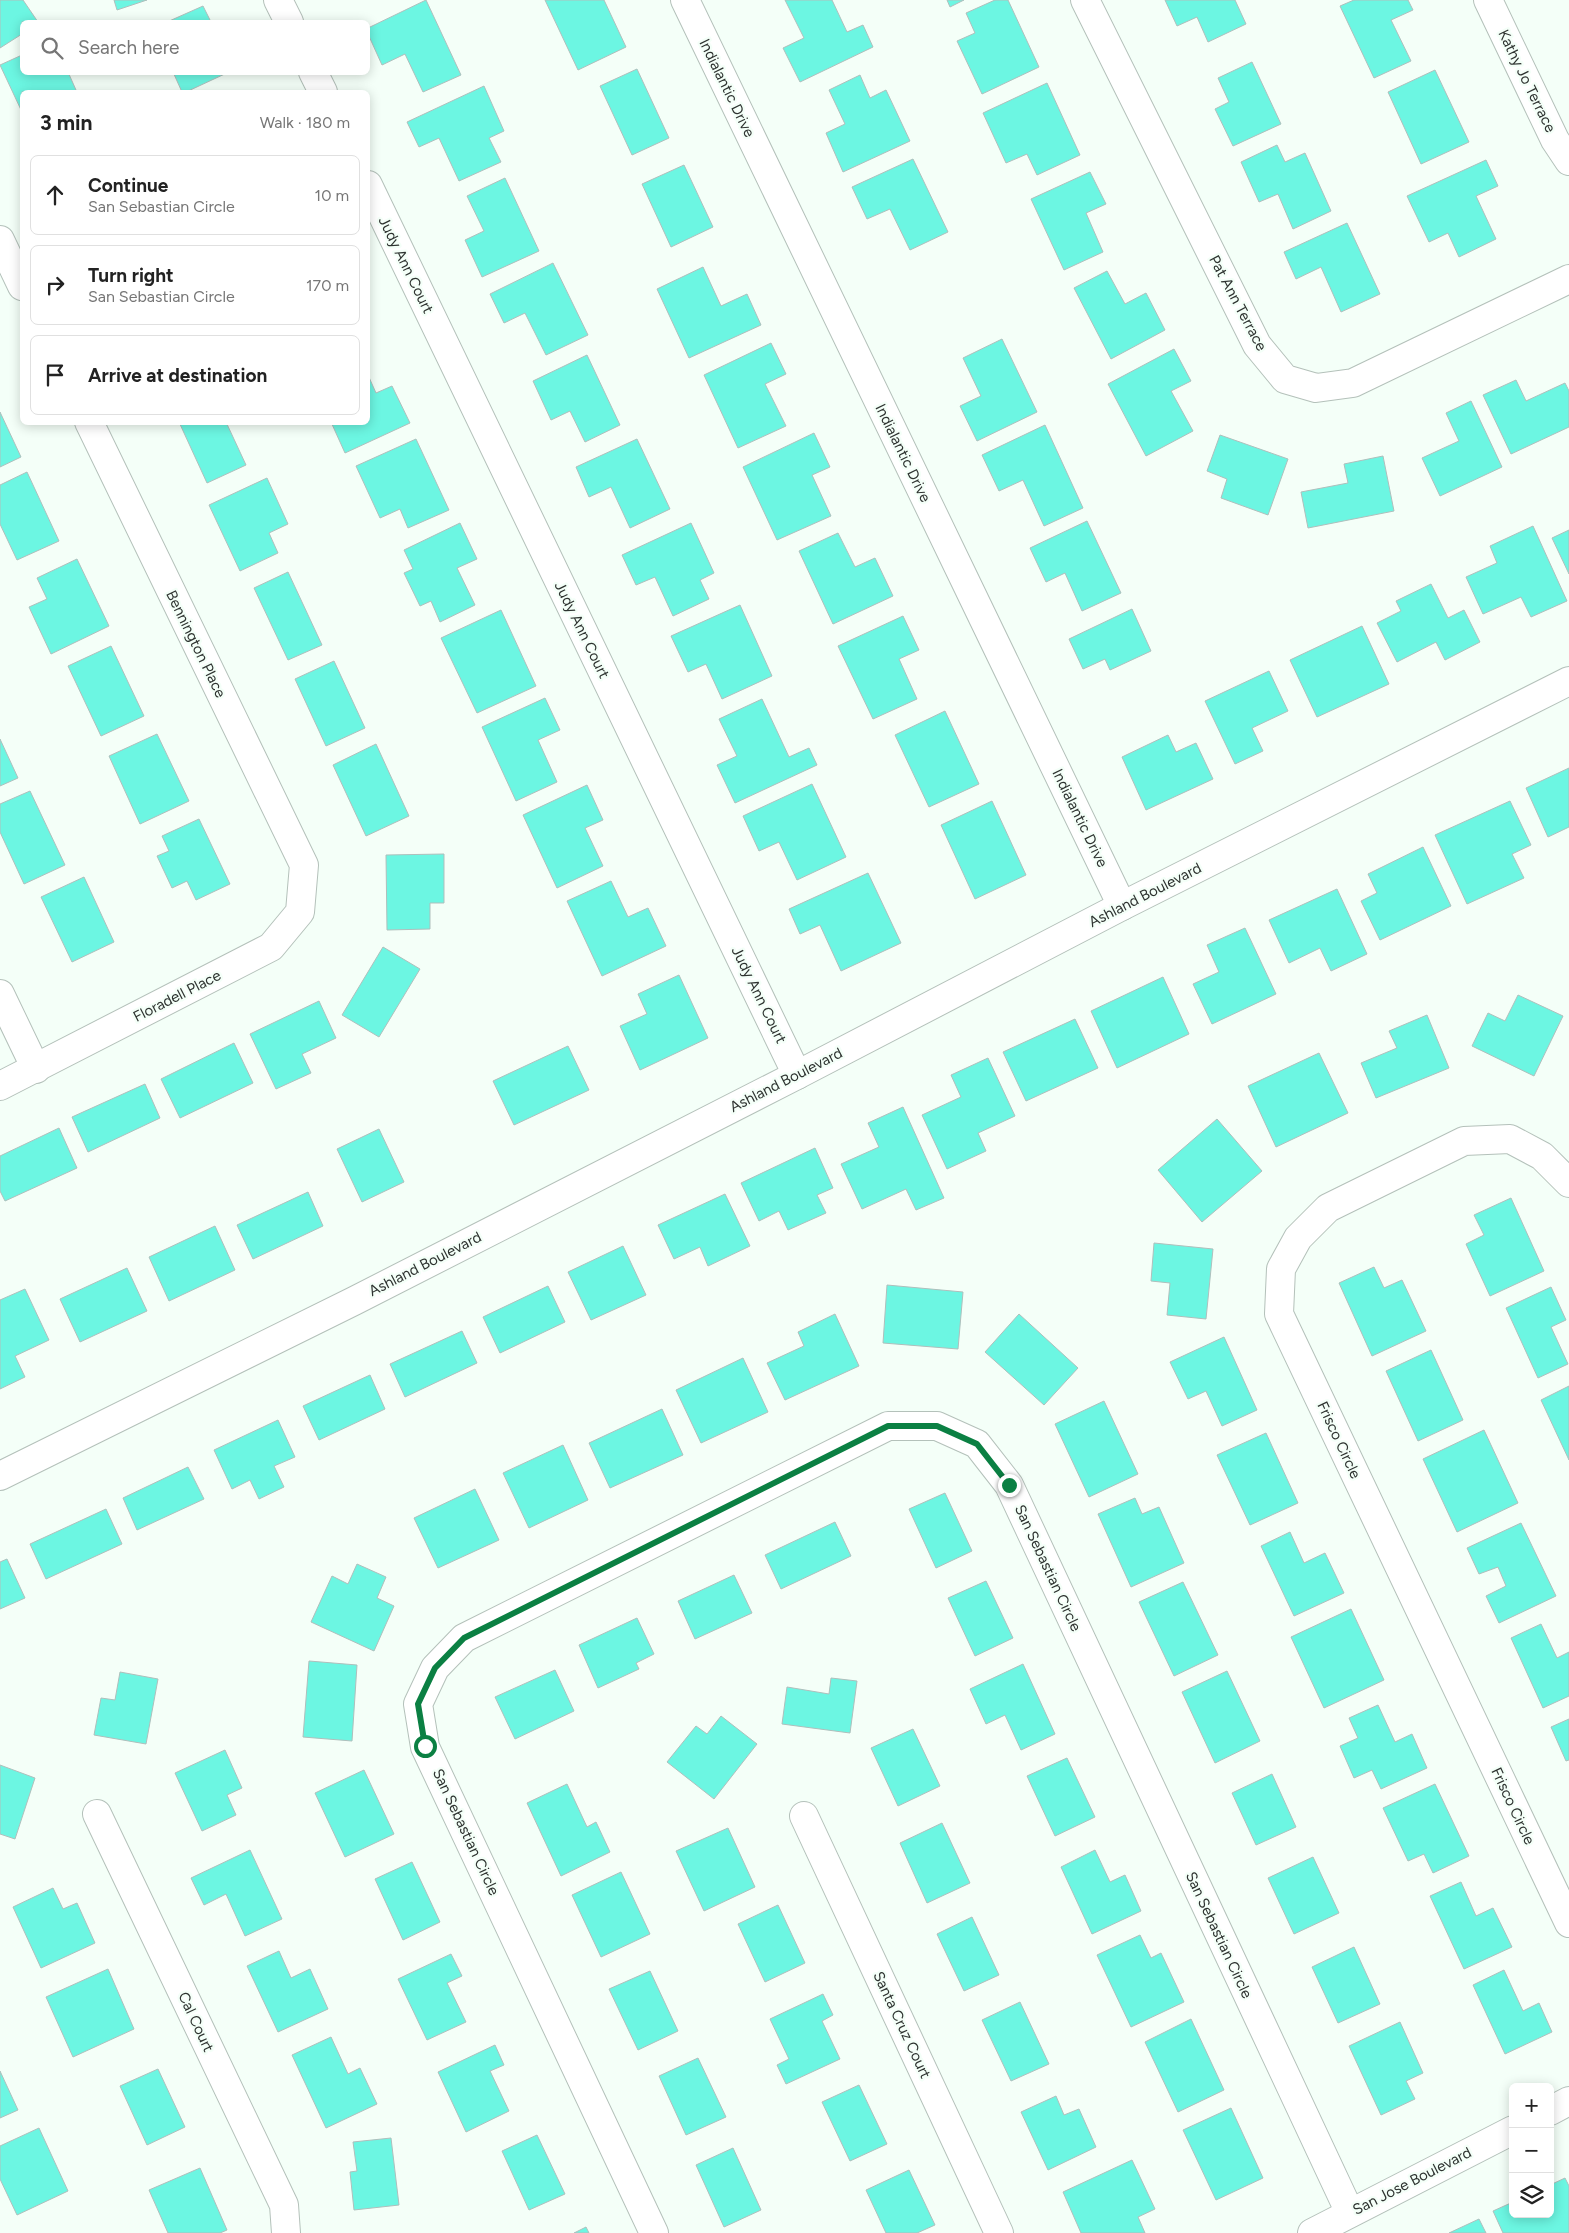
<!DOCTYPE html>
<meta charset="utf-8">
<style>
body{margin:0;font-family:Figtree,sans-serif;background:#f2f2f2;color:#222}
.controls{position:absolute;right:15px;bottom:15px;display:grid;overflow:hidden;border-radius:8px;box-shadow:0 2px 12px #0003}
.controls button{width:45px;height:45px;display:grid;place-items:center;padding:0;border:0;border-bottom:1px solid #e0e0e0;background:#fff;color:#222;font:25px sans-serif}
.stop{position:absolute;width:15px;height:15px;margin:-11px;border:4px solid #0b8043;border-radius:50%;background:#fff}
.stop.end{background:#0b8043;border-color:#fff;box-shadow:0 1px 5px #0008}
.list{margin:0;padding:0;list-style:none}
h2{display:flex;justify-content:space-between;align-items:center;height:65px;margin:0;padding:0 20px;font-size:21px}
h2 small{font-size:16px;font-weight:400;color:#767676}
.list li{display:grid;grid-template-columns:32px 1fr auto;gap:15px;align-items:center;box-sizing:border-box;height:80px;margin:0 10px 10px;padding:0 10px;border:1px solid #e0e0e0;border-radius:8px}
.list b{display:block;font-size:19px;white-space:nowrap}
.list p{margin:0;font-size:16px;white-space:nowrap;color:#767676}
.list em{font-size:16px;font-style:normal;color:#767676}
.icon{flex:none;width:28px;height:28px;fill:none;stroke:currentColor;stroke-width:2;stroke-linecap:round;stroke-linejoin:round}
.map{position:relative;flex:none;width:1569px;height:2233px;overflow:hidden}
.search{position:absolute;background:#fff;box-shadow:0 2px 12px #0003;left:20px;top:20px;width:350px;height:55px;display:flex;align-items:center;gap:12px;box-sizing:border-box;padding:0 18px;border-radius:8px;color:#767676;font-size:19px}
.panel{position:absolute;background:#fff;box-shadow:0 2px 12px #0003;left:20px;top:90px;width:350px;height:335px;border-radius:8px}
.map>svg:first-child{display:block}
.building{fill:#6cf6e2;stroke:#afbfbc}
.lines{fill:none;stroke-linecap:round;stroke-linejoin:round}
.minor-casing{stroke:#b4c1ba;stroke-width:30}
.minor{stroke:#fff;stroke-width:28}
.route{stroke:#0b8043;stroke-width:6}
.labels{text-anchor:middle;stroke-width:4.5;stroke-linejoin:round;paint-order:stroke}
.street-label{font-size:15px;fill:#2e3330;stroke:#f4fff8}
</style>
<div class="map">
<svg width="1569" height="2233" viewBox="0 0 1569 2233">
<rect width="100%" height="100%" fill="#f4fff8"/>
<g class="building">
<path d="M0,0H23L38,22H22V34L0,48Z"/>
<path d="M114,0H147L117,10Z"/>
<path d="M426,0L461,75L423,92L405,54L382,65L368,34V28Z"/>
<path d="M545,0H604L626,47L578,70Z"/>
<path d="M785,0H832L847,32L863,25L873,47L800,82L783,48L804,38Z"/>
<path d="M947,0H964L950,7Z"/>
<path d="M995,0H1008L1039,67L982,94L957,41L975,33L966,13Z"/>
<path d="M1165,0H1235L1246,24L1208,42L1197,17L1177,26Z"/>
<path d="M1354,0H1408L1413,10L1391,20L1411,61L1374,78L1340,6Z"/>
<path d="M203,6L211,22H167Z"/>
<path d="M22,55V72H68L76,90L70,92H22V112L0,65Z"/>
<path d="M1252,62L1281,124L1233,146L1215,109L1229,102L1218,78Z"/>
<path d="M637,69L669,138L632,155L600,86Z"/>
<path d="M1435,70L1469,142L1421,164L1388,92Z"/>
<path d="M173,72H229L186,92H182Z"/>
<path d="M860,75L870,98L886,90L910,141L843,172L826,133L845,124L829,90Z"/>
<path d="M1047,83L1080,155L1037,175L1027,154L1006,163L983,113Z"/>
<path d="M484,86L504,131L489,138L501,162L459,181L439,138L419,147L407,122Z"/>
<path d="M1277,145L1285,162L1305,153L1331,211L1293,229L1278,194L1259,202L1241,162Z"/>
<path d="M913,159L948,232L910,250L890,209L867,219L852,187Z"/>
<path d="M1486,160L1498,186L1476,196L1496,239L1459,257L1448,233L1429,242L1407,196Z"/>
<path d="M684,165L713,227L671,247L642,184Z"/>
<path d="M1090,172L1106,204L1086,213L1103,252L1064,270L1031,199Z"/>
<path d="M505,178L539,251L482,277L465,240L484,231L467,196Z"/>
<path d="M1347,223L1380,294L1341,312L1321,267L1296,279L1284,252Z"/>
<path d="M553,263L588,335L546,355L525,313L504,323L490,294Z"/>
<path d="M703,267L721,306L747,294L761,325L689,358L657,289Z"/>
<path d="M1107,271L1125,304L1146,293L1165,330L1111,359L1074,288Z"/>
<path d="M1002,339L1037,412L977,441L960,406L981,396L963,358Z"/>
<path d="M771,343L786,374L765,384L786,426L738,448L704,375Z"/>
<path d="M1174,349L1191,381L1171,391L1193,431L1146,456L1108,384Z"/>
<path d="M587,355L620,425L585,442L570,411L551,420L533,381Z"/>
<path d="M368,375L376,393L392,386L410,423L345,453L331,422H368Z"/>
<path d="M1516,380L1526,401L1565,383L1569,391V427L1511,454L1483,395Z"/>
<path d="M1471,401L1502,467L1440,496L1422,458L1459,441L1446,413Z"/>
<path d="M0,412L21,457L0,467Z"/>
<path d="M179,422H226L246,465L207,483Z"/>
<path d="M1045,425L1083,508L1044,526L1023,480L999,491L982,455Z"/>
<path d="M814,433L830,467L812,475L831,516L777,540L743,467Z"/>
<path d="M1220,435L1288,459L1268,515L1221,498L1227,479L1207,471Z"/>
<path d="M416,439L449,510L408,528L400,509L380,518L356,466Z"/>
<path d="M637,439L670,509L630,528L611,487L589,497L576,467Z"/>
<path d="M1383,456L1394,511L1308,528L1301,492L1348,483L1344,464Z"/>
<path d="M27,472L59,541L17,560L0,524V485Z"/>
<path d="M267,478L288,524L269,533L278,553L240,571L209,505Z"/>
<path d="M1087,521L1121,593L1082,611L1065,573L1046,582L1030,548Z"/>
<path d="M460,523L477,559L457,568L475,605L440,622L431,601L420,606L404,573L413,569L404,550Z"/>
<path d="M691,523L714,573L700,580L709,599L673,616L655,577L636,585L622,555Z"/>
<path d="M1533,526L1567,601L1531,617L1521,597L1483,614L1466,577L1497,563L1490,546Z"/>
<path d="M1569,530V574L1552,538Z"/>
<path d="M838,533L855,567L875,558L893,596L833,624L799,551Z"/>
<path d="M77,559L109,626L51,654L29,607L47,599L37,578Z"/>
<path d="M288,572L322,645L288,660L254,588Z"/>
<path d="M1431,584L1448,618L1464,610L1480,642L1445,660L1436,642L1397,662L1377,623L1401,611L1396,601Z"/>
<path d="M740,605L772,676L722,699L706,664L688,672L671,636Z"/>
<path d="M1132,609L1151,651L1110,670L1105,659L1083,669L1069,639Z"/>
<path d="M501,610L536,686L477,713L441,638Z"/>
<path d="M903,616L919,650L899,659L917,699L873,719L838,646Z"/>
<path d="M1362,626L1389,684L1317,717L1290,660Z"/>
<path d="M111,646L144,716L101,736L68,666Z"/>
<path d="M334,661L365,728L326,746L295,679Z"/>
<path d="M1269,671L1288,711L1252,728L1263,751L1235,764L1205,701Z"/>
<path d="M545,698L560,730L538,740L557,782L516,801L482,727Z"/>
<path d="M762,699L789,757L809,748L817,765L735,803L717,765L737,756L719,719Z"/>
<path d="M945,711L979,784L929,807L895,735Z"/>
<path d="M157,734L189,801L140,824L109,756Z"/>
<path d="M1168,735L1176,752L1196,743L1213,779L1146,810L1122,757Z"/>
<path d="M0,739L18,778L0,786Z"/>
<path d="M376,744L409,816L366,836L333,765Z"/>
<path d="M1569,768V827L1548,837L1526,788Z"/>
<path d="M812,784L846,857L797,880L779,842L759,851L743,816Z"/>
<path d="M587,785L603,820L585,828L603,866L557,888L523,815Z"/>
<path d="M30,791L65,865L24,884L0,832V804Z"/>
<path d="M992,801L1026,875L975,899L941,825Z"/>
<path d="M1510,801L1531,845L1512,854L1524,878L1467,904L1435,835Z"/>
<path d="M199,819L230,884L196,900L187,881L172,888L157,856L169,851L162,836Z"/>
<path d="M1423,847L1451,906L1380,940L1361,901L1377,893L1368,874Z"/>
<path d="M444,854V903H430V929L387,930L386,855Z"/>
<path d="M868,873L901,943L841,971L820,925L800,934L789,909Z"/>
<path d="M84,877L114,942L72,962L41,897Z"/>
<path d="M611,881L628,917L648,908L666,946L602,976L567,901Z"/>
<path d="M1337,889L1367,954L1331,971L1320,948L1289,963L1269,920Z"/>
<path d="M1245,928L1276,994L1212,1024L1193,984L1219,972L1207,945Z"/>
<path d="M383,947L420,969L379,1037L342,1015Z"/>
<path d="M679,975L708,1038L640,1070L620,1026L647,1014L638,994Z"/>
<path d="M1163,977L1189,1034L1117,1068L1091,1011Z"/>
<path d="M1518,995L1563,1016L1534,1076L1472,1046L1488,1013L1505,1021Z"/>
<path d="M319,1001L336,1038L302,1054L311,1073L276,1089L250,1034Z"/>
<path d="M1427,1015L1449,1068L1376,1098L1361,1063L1397,1048L1389,1031Z"/>
<path d="M1075,1019L1098,1068L1026,1101L1003,1052Z"/>
<path d="M234,1043L253,1083L180,1118L161,1079Z"/>
<path d="M568,1046L589,1090L514,1125L493,1081Z"/>
<path d="M1319,1053L1348,1113L1276,1147L1248,1086Z"/>
<path d="M988,1058L1015,1116L978,1133L986,1151L947,1169L922,1115L961,1097L951,1075Z"/>
<path d="M145,1084L160,1118L88,1152L72,1117Z"/>
<path d="M903,1107L944,1198L916,1210L906,1189L862,1209L841,1164L879,1147L868,1123Z"/>
<path d="M1217,1119L1262,1171L1202,1222L1158,1170Z"/>
<path d="M59,1128L77,1168L5,1201L0,1191V1156Z"/>
<path d="M379,1129L404,1182L362,1202L337,1149Z"/>
<path d="M815,1148L833,1188L817,1195L826,1213L788,1230L779,1211L759,1221L741,1183Z"/>
<path d="M308,1192L323,1226L253,1259L237,1225Z"/>
<path d="M725,1194L750,1246L708,1266L700,1247L674,1259L658,1225Z"/>
<path d="M1511,1198L1544,1271L1490,1296L1466,1244L1484,1235L1474,1215Z"/>
<path d="M215,1226L235,1270L169,1301L149,1257Z"/>
<path d="M1154,1243L1213,1249L1206,1319L1167,1315L1170,1283L1151,1281Z"/>
<path d="M623,1246L646,1295L591,1320L568,1272Z"/>
<path d="M1374,1267L1384,1288L1402,1280L1426,1331L1372,1356L1339,1283Z"/>
<path d="M127,1268L147,1311L80,1342L60,1299Z"/>
<path d="M887,1285L963,1292L958,1349L883,1343Z"/>
<path d="M548,1286L565,1322L500,1353L483,1317Z"/>
<path d="M1551,1287L1566,1320L1551,1327L1568,1364L1538,1378L1506,1308Z"/>
<path d="M25,1289L49,1340L15,1356L25,1377L0,1389V1300Z"/>
<path d="M835,1314L859,1366L785,1400L767,1363L804,1346L798,1332Z"/>
<path d="M1019,1314L1078,1368L1044,1405L985,1352Z"/>
<path d="M462,1331L477,1363L405,1397L390,1364Z"/>
<path d="M1224,1337L1257,1410L1222,1426L1206,1391L1188,1399L1170,1362Z"/>
<path d="M1431,1350L1463,1420L1418,1441L1386,1371Z"/>
<path d="M743,1358L768,1412L701,1443L676,1390Z"/>
<path d="M370,1375L385,1409L319,1440L303,1406Z"/>
<path d="M1569,1386V1460L1541,1400Z"/>
<path d="M1104,1401L1138,1474L1089,1497L1055,1424Z"/>
<path d="M662,1409L683,1455L610,1488L589,1443Z"/>
<path d="M278,1420L295,1457L274,1466L284,1487L259,1499L250,1480L232,1489L214,1450Z"/>
<path d="M1484,1430L1518,1503L1457,1532L1423,1459Z"/>
<path d="M1266,1433L1298,1503L1250,1525L1217,1455Z"/>
<path d="M563,1445L588,1500L529,1528L503,1473Z"/>
<path d="M188,1467L204,1499L137,1530L123,1498Z"/>
<path d="M475,1489L499,1540L438,1568L414,1518Z"/>
<path d="M945,1493L972,1551L936,1568L909,1509Z"/>
<path d="M1135,1498L1142,1514L1159,1507L1184,1563L1131,1587L1098,1514Z"/>
<path d="M106,1509L122,1544L46,1579L30,1544Z"/>
<path d="M835,1522L851,1556L781,1589L765,1555Z"/>
<path d="M1521,1523L1556,1596L1499,1623L1486,1596L1506,1586L1498,1567L1479,1574L1467,1548Z"/>
<path d="M1290,1532L1304,1563L1325,1553L1344,1593L1294,1616L1261,1546Z"/>
<path d="M7,1559L25,1598L0,1609V1562Z"/>
<path d="M357,1564L386,1577L377,1598L394,1606L374,1651L311,1622L332,1576L348,1584Z"/>
<path d="M734,1575L752,1613L695,1639L678,1601Z"/>
<path d="M986,1581L1013,1638L975,1656L948,1598Z"/>
<path d="M1183,1582L1218,1655L1174,1676L1139,1602Z"/>
<path d="M1351,1609L1384,1680L1324,1708L1291,1637Z"/>
<path d="M637,1618L654,1654L636,1663L639,1669L598,1688L579,1645Z"/>
<path d="M1541,1624L1557,1658L1569,1652V1696L1543,1708L1511,1638Z"/>
<path d="M309,1661L357,1665L352,1741L303,1737Z"/>
<path d="M1023,1664L1055,1734L1021,1750L1005,1715L986,1724L970,1689Z"/>
<path d="M555,1670L574,1711L515,1739L495,1697Z"/>
<path d="M1227,1671L1260,1741L1215,1763L1182,1692Z"/>
<path d="M120,1672L158,1679L146,1744L94,1735L101,1698L115,1700Z"/>
<path d="M831,1678L857,1681L850,1733L782,1724L787,1687L829,1694Z"/>
<path d="M1378,1705L1395,1742L1412,1734L1427,1768L1381,1789L1372,1770L1354,1778L1340,1746L1358,1738L1349,1718Z"/>
<path d="M721,1716L757,1744L714,1799L667,1762L696,1726L707,1734Z"/>
<path d="M1569,1719V1760L1566,1761L1551,1727Z"/>
<path d="M913,1729L940,1786L898,1806L871,1748Z"/>
<path d="M225,1750L242,1788L227,1795L236,1815L202,1831L175,1773Z"/>
<path d="M1067,1758L1095,1817L1055,1836L1027,1776Z"/>
<path d="M0,1765L35,1778L15,1839L0,1834Z"/>
<path d="M364,1770L394,1834L345,1857L315,1793Z"/>
<path d="M1272,1774L1296,1827L1256,1845L1232,1793Z"/>
<path d="M567,1784L587,1827L596,1822L610,1852L561,1876L527,1803Z"/>
<path d="M1435,1784L1469,1856L1433,1873L1424,1854L1408,1861L1383,1808Z"/>
<path d="M942,1823L970,1883L927,1903L900,1843Z"/>
<path d="M728,1828L755,1887L704,1911L676,1851Z"/>
<path d="M250,1850L282,1919L245,1936L226,1894L204,1905L191,1878Z"/>
<path d="M1095,1850L1110,1882L1125,1875L1141,1911L1092,1934L1061,1867Z"/>
<path d="M1313,1857L1339,1913L1294,1934L1268,1878Z"/>
<path d="M412,1862L440,1922L403,1940L375,1879Z"/>
<path d="M621,1872L650,1934L601,1957L572,1895Z"/>
<path d="M1461,1882L1476,1916L1493,1908L1512,1947L1464,1969L1430,1896Z"/>
<path d="M53,1888L63,1909L77,1903L95,1943L41,1968L13,1907Z"/>
<path d="M778,1905L805,1963L765,1982L738,1924Z"/>
<path d="M972,1917L999,1975L964,1991L937,1934Z"/>
<path d="M1140,1935L1151,1958L1161,1953L1184,2002L1131,2027L1097,1955Z"/>
<path d="M1354,1947L1380,2004L1338,2023L1312,1967Z"/>
<path d="M279,1951L291,1978L310,1969L328,2009L278,2032L247,1966Z"/>
<path d="M451,1954L462,1976L447,1983L466,2022L427,2040L398,1979Z"/>
<path d="M108,1969L134,2029L73,2057L46,1997Z"/>
<path d="M1504,1970L1523,2011L1539,2003L1552,2032L1505,2054L1473,1985Z"/>
<path d="M650,1971L678,2031L638,2050L609,1989Z"/>
<path d="M823,1994L833,2015L822,2021L840,2059L786,2084L777,2065L789,2059L770,2019Z"/>
<path d="M1020,2002L1049,2064L1011,2081L982,2020Z"/>
<path d="M1191,2019L1224,2090L1178,2112L1145,2042Z"/>
<path d="M1400,2022L1423,2073L1406,2081L1415,2099L1381,2115L1349,2046Z"/>
<path d="M331,2037L348,2074L360,2068L377,2104L326,2128L292,2055Z"/>
<path d="M495,2045L504,2065L490,2071L509,2111L466,2132L438,2072Z"/>
<path d="M698,2058L726,2117L686,2135L659,2076Z"/>
<path d="M158,2069L185,2127L147,2145L120,2086Z"/>
<path d="M0,2071L18,2110L0,2118Z"/>
<path d="M859,2085L887,2144L850,2161L822,2102Z"/>
<path d="M1056,2096L1064,2115L1079,2109L1096,2147L1048,2170L1021,2112Z"/>
<path d="M1231,2108L1263,2178L1216,2200L1183,2130Z"/>
<path d="M39,2128L68,2191L17,2215L0,2179V2146Z"/>
<path d="M537,2135L565,2194L529,2210L502,2151Z"/>
<path d="M391,2138L399,2205L354,2210L350,2172L357,2171L353,2142Z"/>
<path d="M733,2148L761,2210L724,2227L696,2165Z"/>
<path d="M1132,2160L1155,2209L1138,2217L1145,2233H1081L1063,2192Z"/>
<path d="M200,2168L227,2230L220,2233H168L149,2190Z"/>
<path d="M909,2170L935,2225L917,2233H886L866,2190Z"/>
<path d="M1565,2178L1569,2186V2233H1503L1493,2211L1513,2202V2214H1550V2185Z"/>
<path d="M1479,2219L1486,2233H1449Z"/>
<path d="M586,2227L589,2233H574Z"/>
</g>
<g class="lines">
<g class="minor-casing">
<g id="minor">
<path d="M278,0L289,22"/>
<path d="M685,0L1122,906"/>
<path d="M1085,0L1257,345L1285,379L1316,388L1353,383L1569,279"/>
<path d="M1488,0L1555,140L1569,161"/>
<path d="M313,72L323,92"/>
<path d="M368,185L797,1075"/>
<path d="M0,240L22,286"/>
<path d="M0,994L36,1069"/>
<path d="M0,1086L271,947L300,912L304,865L89,422"/>
<path d="M1569,1183L1542,1156L1510,1139L1464,1141L1328,1208L1298,1238L1281,1269L1279,1314L1569,1923"/>
<path d="M0,1476L354,1301L797,1075L1122,906L1569,681"/>
<path d="M97,1814L284,2205L286,2233"/>
<path d="M804,1816L999,2233"/>
<path d="M1550,2111L1569,2101"/>
<path d="M654,2233L425,1747L418,1704L435,1668L464,1638L888,1426H937L977,1444L1009,1485L1350,2213"/>
<path d="M1312,2233L1513,2130"/>
</g>
</g>
<use href="#minor" class="minor"/>
</g>
<g class="lines">
<path class="route" d="M425,1746L418,1704L435,1668L464,1638L888,1426H937L977,1444L1009,1485"/>
</g>
<g class="labels">
<g class="street-label">
<text transform="translate(1527 81) rotate(64)" y="5">Kathy Jo Terrace</text>
<text transform="translate(727 88) rotate(64)" y="5">Indialantic Drive</text>
<text transform="translate(406 265) rotate(64)" y="5">Judy Ann Court</text>
<text transform="translate(1238 303) rotate(62)" y="5">Pat Ann Terrace</text>
<text transform="translate(903 453) rotate(64)" y="5">Indialantic Drive</text>
<text transform="translate(582 630) rotate(64)" y="5">Judy Ann Court</text>
<text transform="translate(196 644) rotate(64)" y="5">Bennington Place</text>
<text transform="translate(1080 818) rotate(64)" y="5">Indialantic Drive</text>
<text transform="translate(1145 895) rotate(-27)" y="5">Ashland Boulevard</text>
<text transform="translate(759 995) rotate(64)" y="5">Judy Ann Court</text>
<text transform="translate(177 996) rotate(-27)" y="5">Floradell Place</text>
<text transform="translate(786 1080) rotate(-27)" y="5">Ashland Boulevard</text>
<text transform="translate(425 1264) rotate(-27)" y="5">Ashland Boulevard</text>
<text transform="translate(1339 1440) rotate(65)" y="5">Frisco Circle</text>
<text transform="translate(1048 1568) rotate(65)" y="5">San Sebastian Circle</text>
<text transform="translate(1513 1806) rotate(65)" y="5">Frisco Circle</text>
<text transform="translate(466 1832) rotate(65)" y="5">San Sebastian Circle</text>
<text transform="translate(1219 1935) rotate(65)" y="5">San Sebastian Circle</text>
<text transform="translate(196 2022) rotate(65)" y="5">Cal Court</text>
<text transform="translate(902 2025) rotate(65)" y="5">Santa Cruz Court</text>
<text transform="translate(1412 2181) rotate(-27)" y="5">San Jose Boulevard</text>
</g>
</g>
</svg>
<div class="controls">
<button>+</button>
<button>−</button>
<button><svg class="icon" aria-label="layers" viewBox="0 0 24 24"><path d="M12 4l9 5-9 5-9-5zM3 14l9 5 9-5"/></svg></button>
</div>
<div class="stop" style="left:425px;top:1746px"></div>
<div class="stop end" style="left:1009px;top:1485px"></div>
<div class="search"><svg class="icon" aria-label="search" viewBox="0 0 24 24"><circle cx="10" cy="10" r="6"/><path d="M15 15l6 6"/></svg>Search here</div>
<section class="panel">
<h2>3 min<small>Walk · 180 m</small></h2>
<ul class="list">
<li><svg class="icon" aria-label="ahead" viewBox="0 0 24 24"><path d="M12 20V5M6 11l6-6 6 6"/></svg><div><b>Continue</b><p>San Sebastian Circle</p></div><em>10 m</em></li>
<li><svg class="icon" aria-label="right" viewBox="0 0 24 24"><path d="M7 20v-9h11M14 6l5 5-5 5"/></svg><div><b>Turn right</b><p>San Sebastian Circle</p></div><em>170 m</em></li>
<li><svg class="icon" aria-label="arrive" viewBox="0 0 24 24"><path d="M6 21V4h12l-3 4 3 4H6"/></svg><div><b>Arrive at destination</b></div></li>
</ul>
</section>
</div>
